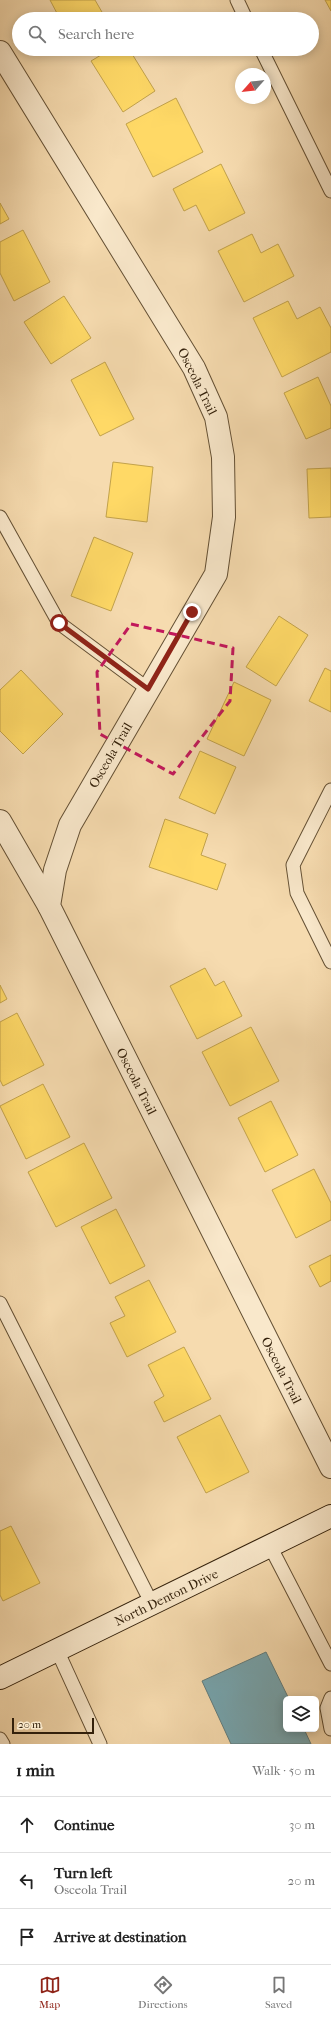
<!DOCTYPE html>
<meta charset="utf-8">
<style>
body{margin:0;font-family:"IM FELL French Canon",serif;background:#f6f6f6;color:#222}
.controls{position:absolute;right:12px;bottom:12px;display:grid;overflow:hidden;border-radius:6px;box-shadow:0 2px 10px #0003}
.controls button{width:36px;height:36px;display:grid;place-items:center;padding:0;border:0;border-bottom:1px solid #e0e0e0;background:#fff;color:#222;font:20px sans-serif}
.compass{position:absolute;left:235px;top:68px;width:36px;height:36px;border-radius:50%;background:#fff;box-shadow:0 2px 10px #0003;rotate:243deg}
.scale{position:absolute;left:12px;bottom:10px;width:82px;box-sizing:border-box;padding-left:4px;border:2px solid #34210b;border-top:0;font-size:11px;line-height:14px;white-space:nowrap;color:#34210b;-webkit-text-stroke:3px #f9e8cb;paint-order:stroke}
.stop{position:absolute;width:12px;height:12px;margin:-9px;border:3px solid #8f2418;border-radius:50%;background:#fff}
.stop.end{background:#8f2418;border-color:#fff;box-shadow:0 1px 4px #0008}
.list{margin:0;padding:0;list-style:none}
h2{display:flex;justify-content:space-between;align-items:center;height:52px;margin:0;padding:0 16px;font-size:17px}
h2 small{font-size:13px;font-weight:400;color:#767676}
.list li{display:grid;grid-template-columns:26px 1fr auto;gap:12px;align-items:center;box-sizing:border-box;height:56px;padding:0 16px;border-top:1px solid #e0e0e0}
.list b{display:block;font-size:15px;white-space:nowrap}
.list p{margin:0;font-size:13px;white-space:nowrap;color:#767676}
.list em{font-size:13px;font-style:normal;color:#767676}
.icon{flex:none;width:22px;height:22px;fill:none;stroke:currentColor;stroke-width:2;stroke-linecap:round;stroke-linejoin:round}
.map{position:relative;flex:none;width:331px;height:1744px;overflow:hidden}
.search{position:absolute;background:#fff;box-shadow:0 2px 10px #0003;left:12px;right:12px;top:12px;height:44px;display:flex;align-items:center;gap:10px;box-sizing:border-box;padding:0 14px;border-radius:22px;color:#767676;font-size:15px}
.sheet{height:220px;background:#fff}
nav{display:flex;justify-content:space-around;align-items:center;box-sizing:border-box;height:56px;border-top:1px solid #e0e0e0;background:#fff;font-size:11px;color:#767676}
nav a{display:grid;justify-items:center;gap:2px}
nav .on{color:#8f2418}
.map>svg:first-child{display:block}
.homes{fill:#ffd966;stroke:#c2a24b}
.public{fill:#76a5af;stroke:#627d7e}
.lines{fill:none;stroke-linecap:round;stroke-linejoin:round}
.lane-casing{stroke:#645034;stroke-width:15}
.street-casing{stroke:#645034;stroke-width:24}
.secondary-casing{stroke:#34210b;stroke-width:24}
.lane{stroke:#f9e8cb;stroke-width:13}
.street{stroke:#f9e8cb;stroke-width:22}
.secondary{stroke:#f9e8cb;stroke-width:22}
.route{stroke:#8f2418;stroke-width:5}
.marked{fill:none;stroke:#c2185b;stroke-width:3;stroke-dasharray:8 5;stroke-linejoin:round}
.labels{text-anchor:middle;stroke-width:4;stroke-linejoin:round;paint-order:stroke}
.street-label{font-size:13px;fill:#34210b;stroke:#f9e8cb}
</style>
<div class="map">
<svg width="331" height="1744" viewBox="0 0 331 1744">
<rect width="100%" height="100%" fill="#f6dbaf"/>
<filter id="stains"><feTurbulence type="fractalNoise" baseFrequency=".005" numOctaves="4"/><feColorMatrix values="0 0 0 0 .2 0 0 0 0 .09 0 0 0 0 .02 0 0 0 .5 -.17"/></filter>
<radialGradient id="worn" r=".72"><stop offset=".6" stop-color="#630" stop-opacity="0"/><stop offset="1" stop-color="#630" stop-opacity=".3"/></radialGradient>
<g class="homes">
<path d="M50,0H95L106,19H60Z"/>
<path d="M325,0H331V11Z"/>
<path d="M111,49H129L155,91L123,112L91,61Z"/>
<path d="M176,98L203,152L153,177L126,124Z"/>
<path d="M221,164L245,213L209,231L196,205L184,211L173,189Z"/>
<path d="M0,203L9,219L0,224Z"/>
<path d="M23,230L50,282L14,301L0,273V242Z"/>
<path d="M252,234L261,253L278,244L294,276L244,302L218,251Z"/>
<path d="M64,296L91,338L51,364L24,322Z"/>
<path d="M288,301L297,319L320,307L331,328V352L282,377L253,318Z"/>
<path d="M105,362L134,419L100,436L71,380Z"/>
<path d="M318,377L331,406V428L306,439L284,393Z"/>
<path d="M113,462L153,467L147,522L106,517Z"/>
<path d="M331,468V517L309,518L307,469Z"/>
<path d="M94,537L133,553L111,611L71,596Z"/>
<path d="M279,616L308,635L276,686L246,667Z"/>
<path d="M325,668L331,671V712L309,701Z"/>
<path d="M21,670L63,714L23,754L0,731V690Z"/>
<path d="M234,682L271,700L244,756L207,739Z"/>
<path d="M200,751L236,767L215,814L179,798Z"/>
<path d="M165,819L208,834L201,855L226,864L217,890L149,867Z"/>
<path d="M205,968L215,986L224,981L242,1016L197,1039L170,986Z"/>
<path d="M0,985L7,999L0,1003Z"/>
<path d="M17,1013L44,1065L3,1086L0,1080V1022Z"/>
<path d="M251,1027L279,1081L230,1106L202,1052Z"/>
<path d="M43,1084L70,1137L26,1159L0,1106Z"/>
<path d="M271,1101L298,1155L265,1172L238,1118Z"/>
<path d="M84,1143L112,1198L56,1227L28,1172Z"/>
<path d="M314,1169L331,1203V1220L296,1238L272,1190Z"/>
<path d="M116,1209L145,1266L110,1284L81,1227Z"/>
<path d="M331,1255V1281L320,1287L309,1266Z"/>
<path d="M149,1280L176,1332L127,1357L110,1323L125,1316L115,1297Z"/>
<path d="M184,1347L211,1399L164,1422L154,1402L164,1396L148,1365Z"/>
<path d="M220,1415L249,1472L206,1493L177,1437Z"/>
<path d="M11,1526L40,1583L3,1601L0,1595V1531Z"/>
</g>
<path class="public" d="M266,1652L289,1699H286V1729H304L311,1744H231L202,1681Z"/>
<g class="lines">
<g class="lane-casing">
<g id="lane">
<path d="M237,0L246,19"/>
<path d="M261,49L331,191"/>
<path d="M0,517L59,623L148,689"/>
<path d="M331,790L293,865L297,893L331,962"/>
<path d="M0,1303L152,1604"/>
<path d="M270,1546L331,1664"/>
<path d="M57,1650L100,1744"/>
<path d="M331,1698L327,1708L331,1729"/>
<path d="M0,1739L3,1744"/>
</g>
</g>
<g class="street-casing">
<g id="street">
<path d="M0,52L194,368L216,417L223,457L224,517L216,574L70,825L55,870L49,906L331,1467"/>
<path d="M0,821L49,906"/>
</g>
</g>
<g class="secondary-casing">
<path id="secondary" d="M0,1678L331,1516"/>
</g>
<use href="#lane" class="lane"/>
<use href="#street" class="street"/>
<use href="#secondary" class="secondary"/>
</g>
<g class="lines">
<path class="route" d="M59,623L148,689L192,612"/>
</g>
<path class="marked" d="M131,624L233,648L230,701L173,774L100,734L97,672Z"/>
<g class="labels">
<g class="street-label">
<text transform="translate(198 381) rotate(64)" y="5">Osceola Trail</text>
<text transform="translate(110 755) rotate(-60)" y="5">Osceola Trail</text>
<text transform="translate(137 1081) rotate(63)" y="5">Osceola Trail</text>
<text transform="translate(282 1370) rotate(63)" y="5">Osceola Trail</text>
<text transform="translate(166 1597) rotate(-26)" y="5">North Denton Drive</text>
</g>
</g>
<rect width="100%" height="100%" filter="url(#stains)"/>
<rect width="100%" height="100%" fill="url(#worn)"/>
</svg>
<div class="controls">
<button><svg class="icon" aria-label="layers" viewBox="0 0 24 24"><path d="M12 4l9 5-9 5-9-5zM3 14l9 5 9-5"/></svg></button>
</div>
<svg class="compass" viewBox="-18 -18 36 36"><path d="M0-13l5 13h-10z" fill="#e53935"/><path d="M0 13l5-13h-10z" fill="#767676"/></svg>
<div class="scale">20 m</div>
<div class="stop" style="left:59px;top:623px"></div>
<div class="stop end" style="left:192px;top:612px"></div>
<div class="search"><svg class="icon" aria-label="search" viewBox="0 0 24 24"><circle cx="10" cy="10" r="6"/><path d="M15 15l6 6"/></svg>Search here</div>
</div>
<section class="sheet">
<h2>1 min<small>Walk · 50 m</small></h2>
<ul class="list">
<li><svg class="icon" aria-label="ahead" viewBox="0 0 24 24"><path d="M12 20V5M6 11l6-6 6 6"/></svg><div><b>Continue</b></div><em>30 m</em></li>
<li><svg class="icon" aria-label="left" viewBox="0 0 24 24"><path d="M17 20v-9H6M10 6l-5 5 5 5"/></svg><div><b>Turn left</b><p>Osceola Trail</p></div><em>20 m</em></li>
<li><svg class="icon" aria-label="arrive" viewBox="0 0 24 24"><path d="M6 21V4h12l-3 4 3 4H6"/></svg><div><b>Arrive at destination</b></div></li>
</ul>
</section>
<nav>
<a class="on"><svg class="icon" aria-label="map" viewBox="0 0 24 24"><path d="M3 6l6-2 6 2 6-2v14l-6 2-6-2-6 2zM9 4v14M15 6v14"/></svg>Map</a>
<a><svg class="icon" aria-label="directions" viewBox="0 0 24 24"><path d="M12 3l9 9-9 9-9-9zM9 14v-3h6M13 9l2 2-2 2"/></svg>Directions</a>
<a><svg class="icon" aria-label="saved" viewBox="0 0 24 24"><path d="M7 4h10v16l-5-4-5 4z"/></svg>Saved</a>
</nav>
